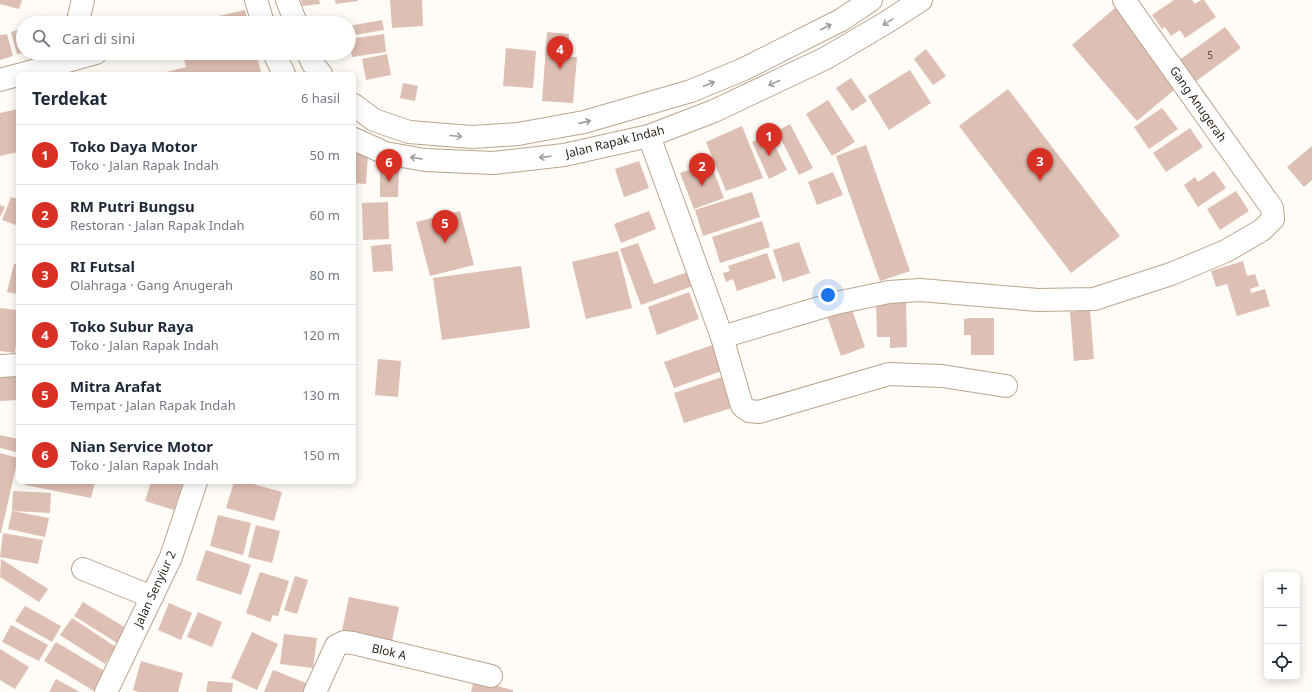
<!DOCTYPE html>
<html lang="id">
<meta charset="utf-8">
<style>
body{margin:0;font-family:"Noto Sans",sans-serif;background:#f2f2f3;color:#1f2937}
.controls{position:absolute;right:12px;bottom:12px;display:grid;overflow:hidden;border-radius:6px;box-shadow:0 2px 10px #0003}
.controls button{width:36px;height:36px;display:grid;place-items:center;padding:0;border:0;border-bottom:1px solid #e0e1e3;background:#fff;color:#1f2937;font:20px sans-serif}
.you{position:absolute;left:828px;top:295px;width:14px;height:14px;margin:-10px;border:3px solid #fff;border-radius:50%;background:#1a73e8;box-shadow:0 0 0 6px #1a73e833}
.badge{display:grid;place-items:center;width:26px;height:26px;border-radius:50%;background:#d93025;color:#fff;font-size:13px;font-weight:700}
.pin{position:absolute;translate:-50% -33px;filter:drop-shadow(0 1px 2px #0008)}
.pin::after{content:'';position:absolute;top:21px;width:14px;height:12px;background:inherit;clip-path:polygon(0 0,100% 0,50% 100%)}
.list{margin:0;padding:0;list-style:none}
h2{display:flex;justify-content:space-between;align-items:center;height:52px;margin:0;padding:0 16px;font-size:17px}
h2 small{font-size:13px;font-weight:400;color:#747a83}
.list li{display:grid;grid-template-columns:26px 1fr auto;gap:12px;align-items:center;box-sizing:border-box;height:60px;padding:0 16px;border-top:1px solid #e0e1e3}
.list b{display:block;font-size:15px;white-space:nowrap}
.list p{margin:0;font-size:13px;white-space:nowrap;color:#747a83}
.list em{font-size:13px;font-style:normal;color:#747a83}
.icon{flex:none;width:22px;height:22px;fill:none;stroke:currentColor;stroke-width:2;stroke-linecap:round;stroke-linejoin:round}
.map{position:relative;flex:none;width:1312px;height:692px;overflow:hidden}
.search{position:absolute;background:#fff;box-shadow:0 2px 10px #0003;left:16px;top:16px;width:340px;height:44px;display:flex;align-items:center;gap:10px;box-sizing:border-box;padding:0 14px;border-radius:22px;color:#747a83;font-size:15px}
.panel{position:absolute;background:#fff;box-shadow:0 2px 10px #0003;left:16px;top:72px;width:340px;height:412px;border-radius:6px}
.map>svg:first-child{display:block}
.building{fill:#debfb3}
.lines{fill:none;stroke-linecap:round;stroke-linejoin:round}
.minor-casing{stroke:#baa58e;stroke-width:24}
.secondary-casing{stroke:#baa58e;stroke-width:24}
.minor{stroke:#fff;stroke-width:22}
.secondary{stroke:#fff;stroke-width:22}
.oneway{stroke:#a19d99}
.labels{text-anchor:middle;stroke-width:3.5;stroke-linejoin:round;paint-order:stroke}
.number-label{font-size:10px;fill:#5a4c42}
.street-label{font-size:12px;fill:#2e261d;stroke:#fff}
</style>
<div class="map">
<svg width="1312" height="692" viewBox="0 0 1312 692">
<rect width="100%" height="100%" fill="#fffbf6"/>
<g class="building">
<path d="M0,0H22L19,9L0,4Z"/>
<path d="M301,0H319L320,4L302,6Z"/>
<path d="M335,0H358V1L336,4Z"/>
<path d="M390,0H422L423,26L392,28Z"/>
<path d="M1174,0H1192L1195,4L1201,0H1204L1216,17L1185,38L1180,30L1171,36L1165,27L1162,29L1152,15Z"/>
<path d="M1116,7L1181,84L1137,121L1072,45Z"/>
<path d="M245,10L248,23H195L194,22Z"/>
<path d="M50,20L51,23H41Z"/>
<path d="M382,20L384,30L349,36V26Z"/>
<path d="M1225,27L1241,48L1195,82L1178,61Z"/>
<path d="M23,28V53L17,54L11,32Z"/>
<path d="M547,32L569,34L568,57H577L573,103L542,101Z"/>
<path d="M7,34L13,56L0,60V35Z"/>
<path d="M384,34L386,52L352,57L349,39Z"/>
<path d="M506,48L536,51L533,88L503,86Z"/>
<path d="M926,49L946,76L933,85L914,59Z"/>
<path d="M182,53H256L261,72L252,74H158L186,67Z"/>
<path d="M387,54L391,75L366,80L362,59Z"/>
<path d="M910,70L931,103L889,130L868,96Z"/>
<path d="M851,78L867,101L852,111L836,88Z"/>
<path d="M403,83L418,86L415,101L400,98Z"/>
<path d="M1008,89L1120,236L1071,273L959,126Z"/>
<path d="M828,100L855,142L832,156L806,114Z"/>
<path d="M1162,108L1178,129L1149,149L1134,127Z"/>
<path d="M18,109V152L0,156V113Z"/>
<path d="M790,124L813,168L799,175L777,131Z"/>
<path d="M742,126L763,178L726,191L706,142Z"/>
<path d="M1190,128L1203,147L1166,172L1153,153Z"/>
<path d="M769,134L787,170L769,179L752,142Z"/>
<path d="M866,145L910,271L880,281L836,156Z"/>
<path d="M1312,146V180L1304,187L1287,167Z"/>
<path d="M354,153L368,154L366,184L354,183Z"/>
<path d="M704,158L706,164L710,162L724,198L694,209L680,173L695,168L693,162Z"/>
<path d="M639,161L649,188L624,197L615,169Z"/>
<path d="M380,166L399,167L398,197H380Z"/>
<path d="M1214,171L1226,188L1198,207L1184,185L1195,177L1198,182Z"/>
<path d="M833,172L843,195L817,205L808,182Z"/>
<path d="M1236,191L1249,211L1220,230L1207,209Z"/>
<path d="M752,192L760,217L703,236L695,210Z"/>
<path d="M11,197L18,199V219L16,225L2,220Z"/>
<path d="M388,202L389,239L363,240L362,203Z"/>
<path d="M0,205L5,207L0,217Z"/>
<path d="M460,211L474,265L430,276L416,222Z"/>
<path d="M649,211L656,229L621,243L614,224Z"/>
<path d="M762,221L770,247L720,263L712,237Z"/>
<path d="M799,242L810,273L783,282L773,250Z"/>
<path d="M638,243L654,284L696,269L701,283L641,305L620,249Z"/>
<path d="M391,244L393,271L373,272L371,246Z"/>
<path d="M618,251L632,308L586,319L572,262Z"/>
<path d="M767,253L776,278L737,291L733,279L726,282L723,273L730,271L728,266Z"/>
<path d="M1243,261L1247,276L1255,274L1259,286L1250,289L1251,293L1265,289L1270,306L1237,316L1227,284L1216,287L1211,271Z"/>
<path d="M14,264H18V294L7,292Z"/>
<path d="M521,266L530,328L442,340L433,278Z"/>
<path d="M689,292L699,319L657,335L648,307Z"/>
<path d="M906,299L907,347L890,348V337H877L876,300Z"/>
<path d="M849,301L865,347L841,356L825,310Z"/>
<path d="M0,308L18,310V326L15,353L0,351Z"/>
<path d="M1090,310L1094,359L1074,361L1070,312Z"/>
<path d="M971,318H994V355H971V335H964V319Z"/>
<path d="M718,343L727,369L674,388L664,362Z"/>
<path d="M378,359L401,361L398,397L375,395Z"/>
<path d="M18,369V400L0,401V370Z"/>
<path d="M731,374L741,405L684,423L674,393Z"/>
<path d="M0,435L18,439L16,452L0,448Z"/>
<path d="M0,453L18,458L1,533H0Z"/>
<path d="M26,482H95L91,498L25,485Z"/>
<path d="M151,482H177L183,484L174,510L145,501Z"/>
<path d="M234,482H246L282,492L274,521L226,508Z"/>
<path d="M13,491L51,493L50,513L12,511L49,518L45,537L8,529L12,511Z"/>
<path d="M218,515L251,523L243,555L210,546Z"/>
<path d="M256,525L280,531L272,563L248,557Z"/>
<path d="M3,533L43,540L38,564L0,557Z"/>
<path d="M206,550L251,565L241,595L196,580Z"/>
<path d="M1,559L48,589L39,602L0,577Z"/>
<path d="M260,572L289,581L278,616L273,615L270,622L246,613Z"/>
<path d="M295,576L308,580L297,614L284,610Z"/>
<path d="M349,597L399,607L392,641L342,630Z"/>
<path d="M83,602L126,628L117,643L74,616Z"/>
<path d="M169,603L192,613L181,640L158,630Z"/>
<path d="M25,606L61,626L52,642L15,621Z"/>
<path d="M198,612L222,622L212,647L187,637Z"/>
<path d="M72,618L116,647L105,664L60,635Z"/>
<path d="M11,625L48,645L39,661L2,642Z"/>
<path d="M252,632L278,644L257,690L231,678Z"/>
<path d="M284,634L317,638L313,668L280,664Z"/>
<path d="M56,642L106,672L94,691L44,661Z"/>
<path d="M0,649L29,667L15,689L0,680Z"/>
<path d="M141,661L183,673L178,692H138L133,690Z"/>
<path d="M273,670L306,683L303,692H264Z"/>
<path d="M56,679L80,692H49Z"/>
<path d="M474,680L513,690V692H471Z"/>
<path d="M208,681L233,683L232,692H206Z"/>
</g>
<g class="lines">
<g class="minor-casing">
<g id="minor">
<path d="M81,23L79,16L83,0"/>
<path d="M22,74L96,53"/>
<path d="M0,80L18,75"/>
<path d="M649,136L722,337L742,406L749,411L759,412L889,374L942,376L1006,386"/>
<path d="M722,337L836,303L889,292L920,290L1038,300L1094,299L1171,274L1226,251L1262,230L1273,219L1272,208L1124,0"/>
<path d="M0,366L18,365"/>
<path d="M83,569L152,597"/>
<path d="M106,692L171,557L196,482"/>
<path d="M315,692L336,646L344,642L353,643L491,676"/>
</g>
</g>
<g class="secondary-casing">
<g id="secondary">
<path d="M256,0L263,23"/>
<path d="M287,0L296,23"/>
<path d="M274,53L284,74"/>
<path d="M308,53L313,64L321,74"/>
<path d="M354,105L374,120L409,132L472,137L518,134L584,122L691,91L744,69L841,20L871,0"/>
<path d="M354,139L385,153L425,160L493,163L564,155L649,136L714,111L826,58L887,22L921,0"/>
</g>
</g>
<use href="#minor" class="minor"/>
<use href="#secondary" class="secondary"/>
</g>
<defs><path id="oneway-shaft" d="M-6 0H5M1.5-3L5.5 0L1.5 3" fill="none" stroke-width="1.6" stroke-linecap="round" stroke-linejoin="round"/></defs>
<g class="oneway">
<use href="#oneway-shaft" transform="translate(888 22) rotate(148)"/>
<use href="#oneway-shaft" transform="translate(826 27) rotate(-27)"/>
<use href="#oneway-shaft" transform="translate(774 83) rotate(155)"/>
<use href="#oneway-shaft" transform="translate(709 84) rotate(-23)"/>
<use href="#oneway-shaft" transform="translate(585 122) rotate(-13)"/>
<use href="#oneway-shaft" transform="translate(456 136) rotate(5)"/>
<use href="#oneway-shaft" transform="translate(545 157) rotate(173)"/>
<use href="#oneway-shaft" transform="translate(416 158) rotate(-170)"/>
</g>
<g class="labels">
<g class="number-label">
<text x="1210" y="59">5</text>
</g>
<g class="street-label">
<text transform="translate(1198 104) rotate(55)" y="4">Gang Anugerah</text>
<text transform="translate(615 142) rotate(-14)" y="4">Jalan Rapak Indah</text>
<text transform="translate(155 589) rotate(-65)" y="4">Jalan Senyiur 2</text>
<text transform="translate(389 652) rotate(13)" y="4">Blok A</text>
</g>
</g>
</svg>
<div class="controls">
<button>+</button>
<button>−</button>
<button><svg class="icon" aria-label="locate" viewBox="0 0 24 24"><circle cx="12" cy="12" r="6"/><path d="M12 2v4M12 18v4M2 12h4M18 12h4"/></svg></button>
</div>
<div class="you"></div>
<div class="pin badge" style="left:769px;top:156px">1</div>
<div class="pin badge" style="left:702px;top:186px">2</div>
<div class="pin badge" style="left:1040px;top:181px">3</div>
<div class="pin badge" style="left:560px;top:69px">4</div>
<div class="pin badge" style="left:445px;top:243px">5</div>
<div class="pin badge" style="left:389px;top:182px">6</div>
<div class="search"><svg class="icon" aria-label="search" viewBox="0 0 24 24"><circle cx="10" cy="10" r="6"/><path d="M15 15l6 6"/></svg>Cari di sini</div>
<section class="panel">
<h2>Terdekat<small>6 hasil</small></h2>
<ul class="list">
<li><span class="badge">1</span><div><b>Toko Daya Motor</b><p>Toko · Jalan Rapak Indah</p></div><em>50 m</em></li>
<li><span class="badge">2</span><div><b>RM Putri Bungsu</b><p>Restoran · Jalan Rapak Indah</p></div><em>60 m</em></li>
<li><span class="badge">3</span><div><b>RI Futsal</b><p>Olahraga · Gang Anugerah</p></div><em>80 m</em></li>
<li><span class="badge">4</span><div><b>Toko Subur Raya</b><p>Toko · Jalan Rapak Indah</p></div><em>120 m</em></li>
<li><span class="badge">5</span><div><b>Mitra Arafat</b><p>Tempat · Jalan Rapak Indah</p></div><em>130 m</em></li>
<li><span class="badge">6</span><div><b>Nian Service Motor</b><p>Toko · Jalan Rapak Indah</p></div><em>150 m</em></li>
</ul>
</section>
</div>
